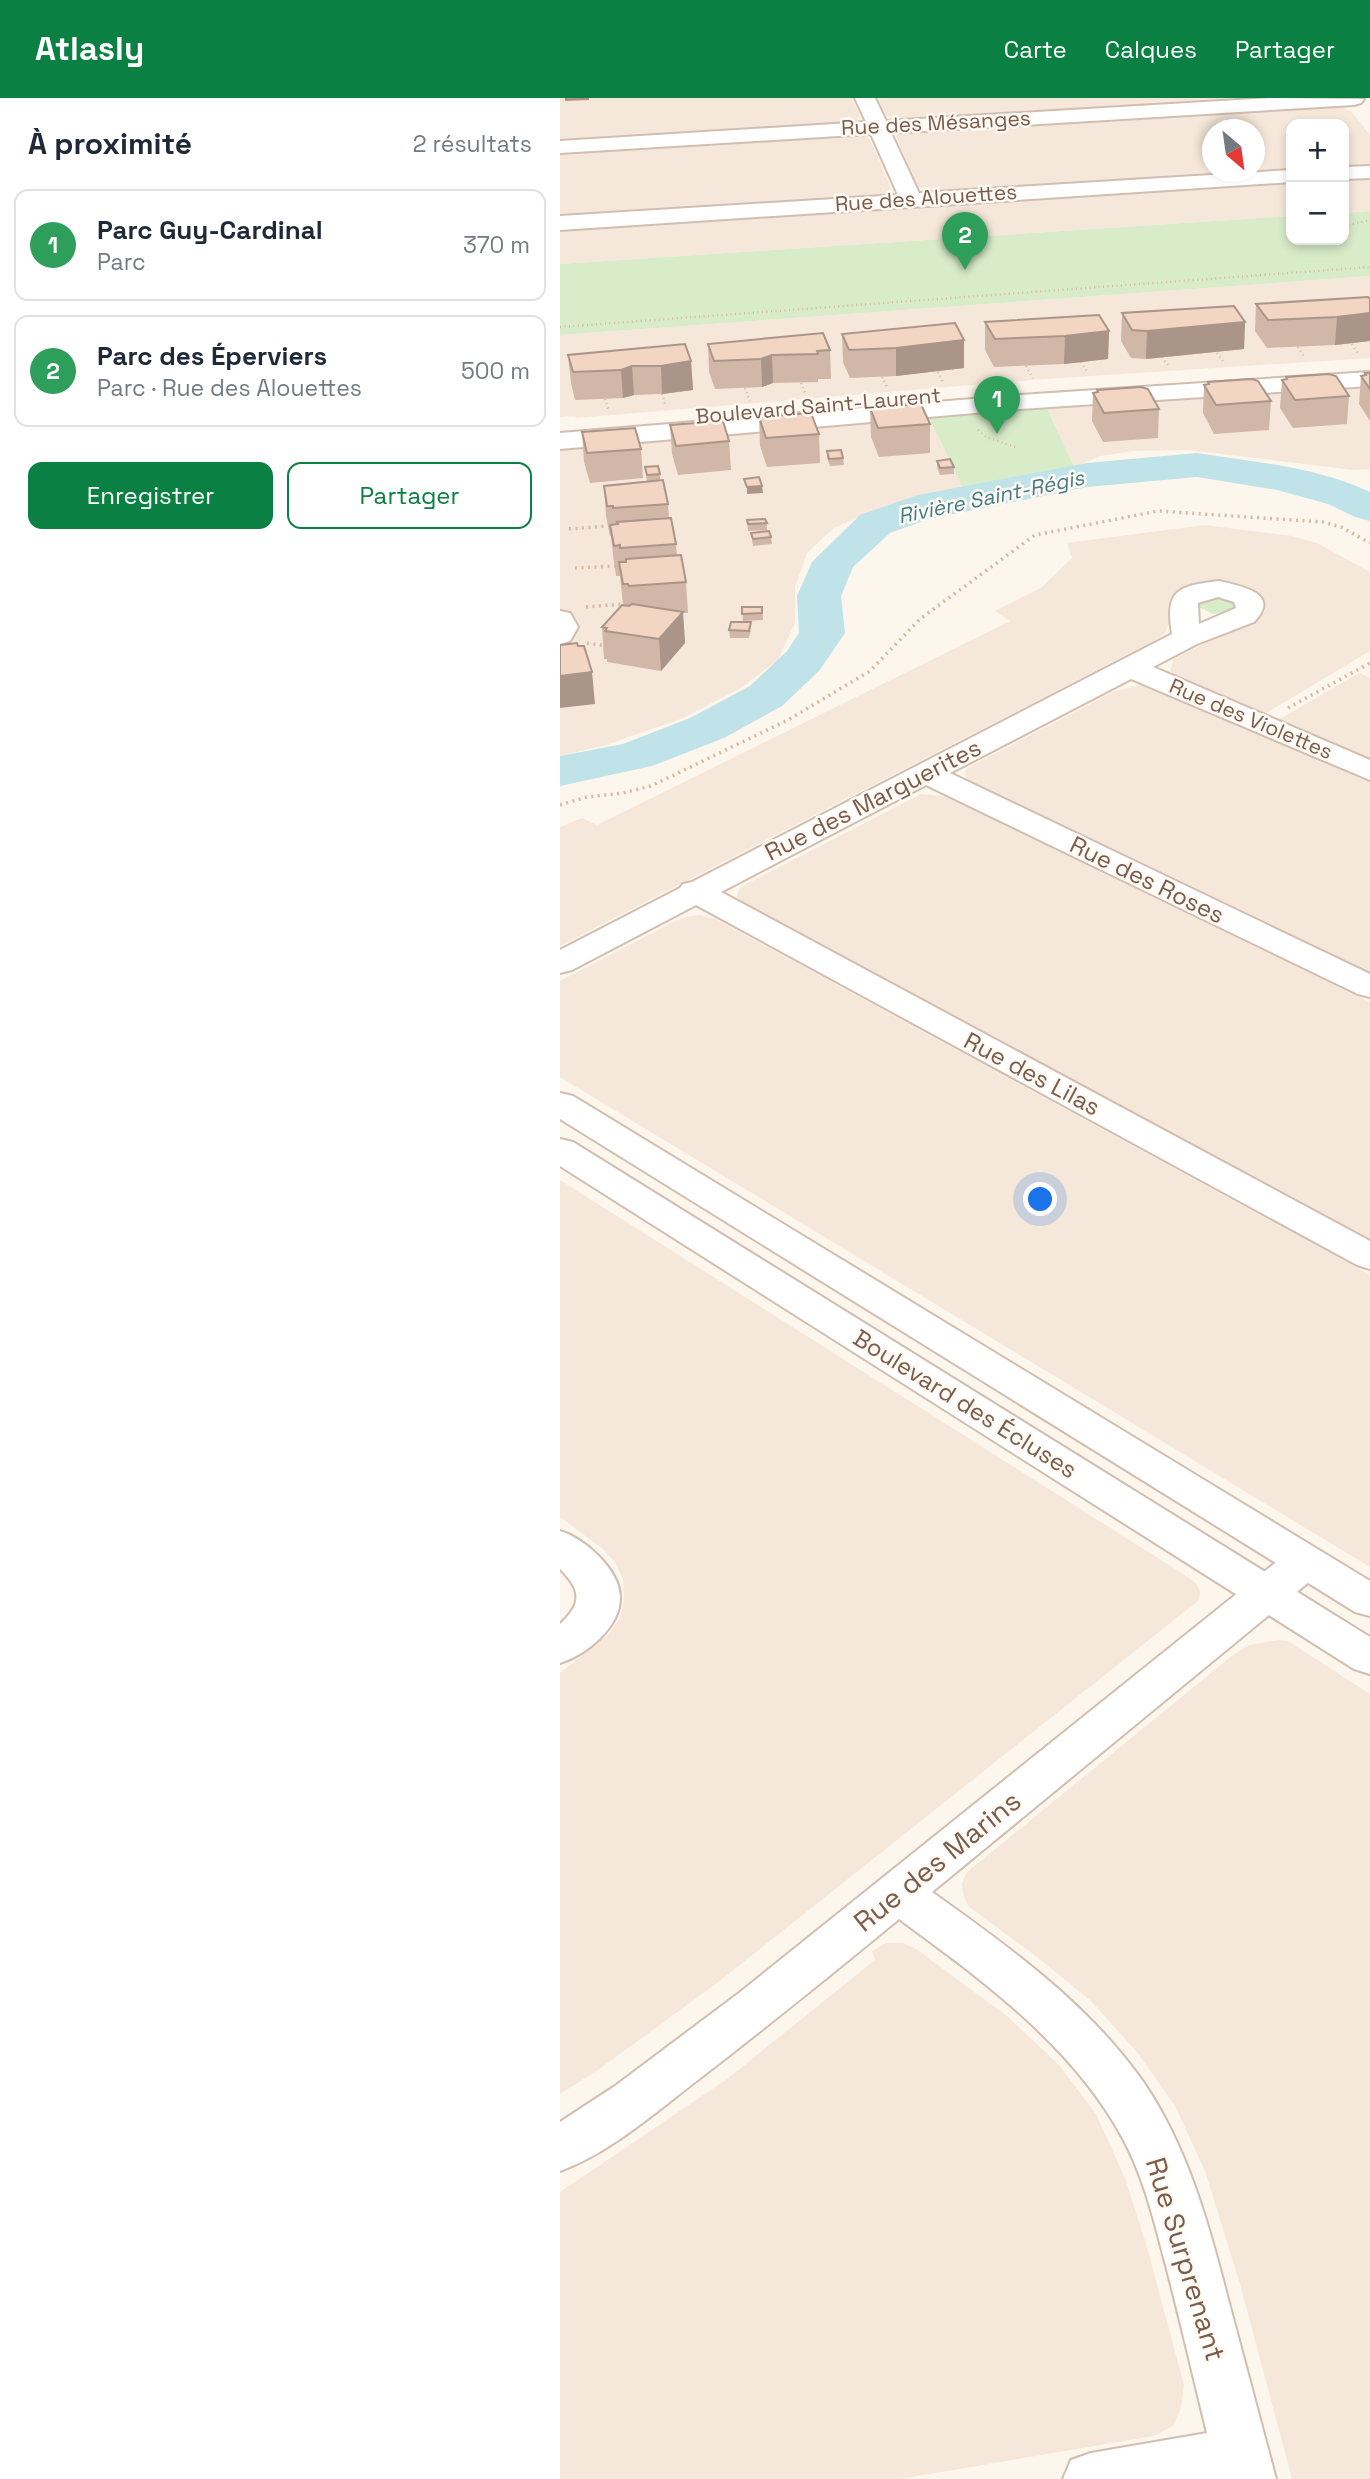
<!DOCTYPE html>
<html lang="fr">
<meta charset="utf-8">
<style>
body{margin:0;font-family:"Space Grotesk",sans-serif;background:#f6f6f7;color:#1f2937}
.controls{position:absolute;right:21px;top:21px;display:grid;overflow:hidden;border-radius:14px;box-shadow:0 4px 10px #0003}
.controls button{width:63px;height:63px;display:grid;place-items:center;padding:0;border:0;border-bottom:2px solid #e0e1e3;background:#fff;color:#1f2937;font:35px sans-serif}
.compass{position:absolute;left:642px;top:21px;width:63px;height:63px;border-radius:50%;background:#fff;box-shadow:0 4px 10px #0003;rotate:151deg}
.you{position:absolute;left:481px;top:1102px;width:24px;height:24px;margin:-18px;border:5px solid #fff;border-radius:50%;background:#1a73e8;box-shadow:0 0 0 10px #1a73e833}
.badge{display:grid;place-items:center;width:46px;height:46px;border-radius:50%;background:#0b8043;color:#fff;font-size:23px;font-weight:700}
.pin{position:absolute;translate:-50% -58px;filter:drop-shadow(0 2px 4px #0008)}
.pin::after{content:'';position:absolute;top:37px;width:24px;height:21px;background:inherit;clip-path:polygon(0 0,100% 0,50% 100%)}
.list{margin:0;padding:0;list-style:none}
h2{display:flex;justify-content:space-between;align-items:center;height:91px;margin:0;padding:0 28px;font-size:30px}
h2 small{font-size:23px;font-weight:400;color:#747a83}
.list li{display:grid;grid-template-columns:46px 1fr auto;gap:21px;align-items:center;box-sizing:border-box;height:112px;margin:0 14px 14px;padding:0 14px;border:2px solid #e0e1e3;border-radius:14px}
.list b{display:block;font-size:26px;white-space:nowrap}
.list p{margin:0;font-size:23px;white-space:nowrap;color:#747a83}
.list em{font-size:23px;font-style:normal;color:#747a83}
.actions{display:flex;gap:14px;padding:21px 28px}
.actions a{flex:1;padding:16px 0;border:2px solid #0b8043;border-radius:14px;text-align:center;font-size:24px;color:#0b8043}
.actions .main{background:#0b8043;color:#fff}
.map{position:relative;flex:none;width:810px;height:2381px;overflow:hidden}
header{display:flex;align-items:center;gap:42px;box-sizing:border-box;height:98px;padding:0 35px;background:#0b8043;color:#fff}
header strong{font-size:33px}
nav{display:flex;gap:38px;margin-inline-start:auto;font-size:24px}
main{display:flex}
aside{flex:1;background:#fff}
.map>svg:first-child{display:block}
.residential{fill:#f5e8da;fill-rule:evenodd}
.green{fill:#d8ecc9}
.lines{fill:none;stroke-linecap:round;stroke-linejoin:round}
.river{fill:#bfe3e8;fill-rule:evenodd}
.minor-casing{stroke:#d1beb0;stroke-width:4}
.tertiary-casing{stroke:#d1beb0;stroke-width:4}
.path-far1{stroke:#d9b8a5;stroke-width:2.5;stroke-dasharray:1 3.5;stroke-linecap:butt}
.path{stroke:#d9b8a5;stroke-width:3.5;stroke-dasharray:2 4.5;stroke-linecap:butt}
.minor{fill:#fff;fill-rule:evenodd}
.tertiary{fill:#fff;fill-rule:evenodd}
.wall{fill:#d1b7a8}
.shaded-wall{fill:#aa9588}
.building{fill:#f3d5c3;stroke:#aa9588;stroke-width:2}
.labels{text-anchor:middle;stroke-width:5;stroke-linejoin:round;paint-order:stroke}
.far-street-label{font-size:21px;fill:#7a5c4d;stroke:#fffaf3}
.far-water-label{font-size:21px;font-style:italic;fill:#437c86;stroke:#fffaf3}
.street-label{font-size:24px;fill:#7a5c4d;stroke:#fffaf3}
.near-street-label{font-size:28px;fill:#7a5c4d;stroke:#fffaf3}
</style>
<header>
<strong>Atlasly</strong>
<nav><a>Carte</a><a>Calques</a><a>Partager</a></nav>
</header>
<main>
<aside>
<h2>À proximité<small>2 résultats</small></h2>
<ul class="list">
<li><span class="badge" style="background:#2e9e5b">1</span><div><b>Parc Guy-Cardinal</b><p>Parc</p></div><em>370 m</em></li>
<li><span class="badge" style="background:#2e9e5b">2</span><div><b>Parc des Éperviers</b><p>Parc · Rue des Alouettes</p></div><em>500 m</em></li>
</ul>
<div class="actions"><a class="main">Enregistrer</a><a>Partager</a></div>
</aside>
<div class="map">
<svg width="810" height="2381" viewBox="0 0 810 2381">
<rect width="100%" height="100%" fill="#fdf6ec"/>
<g class="residential">
<path d="M0,0H292L301,20L285,27L0,45Z"/>
<path d="M318,0H759L346,23L326,18Z"/>
<path d="M778,8L791,13L810,37V70L784,72V26H731V75L382,95L358,89L335,36L338,33ZM652,32H694V74H652Z"/>
<path d="M301,36L310,41L331,90L323,98L0,121V52Z"/>
<path d="M810,78V113L784,115V79Z"/>
<path d="M731,83V118L0,166V129Z"/>
<path d="M810,178V260L485,281L16,320L15,318L0,319V237Z"/>
<path d="M810,289V371L794,372L628,352L574,353L541,358L514,369L487,310Z"/>
<path d="M369,320L384,351L389,356L403,392L313,413L274,430L247,455L235,489V525L218,562L181,590L121,621L46,647L0,658V352Z"/>
<path d="M645,427L732,438L757,445L810,474V553L703,617L617,579L610,573L614,561L704,515L705,507L700,499L691,492L679,488L642,485L624,490L615,495L610,505L609,525L605,535L597,541L0,848V729L22,720L37,727L450,523L435,513L481,490L512,460L507,445Z"/>
<path d="M799,575L810,580V663L716,623Z"/>
<path d="M580,587L702,635L810,682V875L407,681L405,673L409,669L555,593Z"/>
<path d="M361,696L384,698L810,904V1141L181,804L177,798L179,791L188,785Z"/>
<path d="M131,818L140,817L156,821L810,1177V1469L0,979V883L119,821Z"/>
<path d="M0,1082L620,1474L636,1485L640,1493L639,1502L624,1514L157,1885L38,1972L0,1996V1575L47,1538L60,1520L64,1503L63,1481L55,1464L43,1451L0,1419Z"/>
<path d="M718,1542L728,1543L810,1596V2381H732L680,2186L645,2073L615,2008L577,1954L531,1903L477,1859L408,1808L403,1796L402,1785L407,1774L673,1557L689,1547Z"/>
<path d="M326,1845H343L356,1851L447,1918L499,1967L536,2016L565,2080L587,2149L624,2287L621,2310L613,2328L594,2338L340,2381H0V2094L167,1981L315,1862L312,1853Z"/>
</g>
<g class="green">
<path d="M810,113V178L0,237V166L731,118V142H784V115Z"/>
<path d="M487,310L514,369L403,392C393,366 381,345 369,320Z"/>
<path d="M659,498L675,503V512L653,516L639,509V503Z"/>
</g>
<g class="lines">
<path class="river" d="M637,355C694,364 757,369 810,394V423L795,419L768,406L717,392L637,379L527,389L369,421L330,435L293,469L281,498L285,535L259,573L222,608L164,640L92,668L0,688V658L63,646L130,620L190,588L227,553L239,535L237,498L252,464L300,417L358,397L527,365Z"/>
<g class="minor-casing">
<g id="minor">
<path d="M295,0H315L326,23L711,0L804,1L801,5L794,7L331,35L359,95L731,72V84L0,132V118L338,97L311,36L0,55V43L306,24Z"/>
<path d="M810,68V80L784,81V69Z"/>
<path d="M659,483C681,488 722,495 694,524L637,546L593,569L810,662V682L571,581L390,675L810,876V899L798,896L366,687L161,794L810,1143V1171L797,1167L136,807L12,872L0,875V852L120,790L123,786L132,784L612,536C605,492 617,488 659,483ZM658,499L674,504L676,510L639,526L638,505Z"/>
<path d="M0,513L10,515L18,529L10,543L0,546Z"/>
<path d="M0,1433C24,1440 60,1472 60,1499C61,1529 26,1557 0,1565V1526C23,1505 21,1492 0,1471Z"/>
<path d="M745,1449L760,1453L766,1464L760,1475L372,1794C449,1849 529,1906 584,1985C628,2050 649,2127 668,2201C684,2261 700,2321 716,2381H503L511,2362L531,2355L647,2335C633,2278 620,2221 605,2164C594,2122 583,2077 562,2039C512,1947 421,1881 339,1821C270,1878 200,1934 130,1988C90,2019 47,2056 0,2073V2024L55,1988L179,1895L730,1453Z"/>
</g>
</g>
<g class="tertiary-casing">
<g id="tertiary">
<path d="M810,274V288L460,311L0,351V335L460,297Z"/>
<path d="M0,995L13,998L810,1483V1518L795,1514L0,1021Z"/>
<path d="M0,1041L13,1044L810,1539V1576L794,1571L0,1068Z"/>
</g>
</g>
<g class="path-far1">
<path d="M784,128L810,122"/>
<path d="M784,133L788,134"/>
<path d="M0,229L810,169"/>
<path d="M792,246L799,257"/>
<path d="M738,249L745,260"/>
<path d="M657,255L665,266"/>
<path d="M602,259L610,270"/>
<path d="M521,264L528,275"/>
<path d="M466,268L473,280"/>
<path d="M378,274L384,286"/>
<path d="M322,279L328,291"/>
<path d="M241,285L246,297"/>
<path d="M185,290L190,303"/>
<path d="M102,296L106,309"/>
<path d="M45,301L49,314"/>
<path d="M418,332L426,339L458,350"/>
</g>
<g class="path">
<path d="M9,431L48,428"/>
<path d="M15,470L55,468"/>
<path d="M26,509L63,506"/>
<path d="M27,545L46,548"/>
<path d="M728,610L810,565"/>
<path d="M0,707L27,699L63,695L91,688L228,622L310,573L360,521L475,437L598,413L763,424L781,429L810,445"/>
</g>
<use href="#minor" class="minor"/>
<use href="#tertiary" class="tertiary"/>
</g>
<g class="wall">
<path d="M810,201V243L775,247L707,250L695,233L696,206Z"/>
<path d="M562,215L685,224L684,251L586,261L571,260L561,243Z"/>
<path d="M425,224L549,233L548,261L504,266L434,269L425,252Z"/>
<path d="M395,225L404,270L336,278L290,280L283,264L282,236Z"/>
<path d="M148,246L270,252L271,281H258V284L213,285L202,289L155,291L149,274Z"/>
<path d="M8,257L131,263L133,292L102,296L74,297L63,300L15,302L11,285Z"/>
<path d="M805,275H810V323L799,306L801,278H804Z"/>
<path d="M726,279L789,298L787,326L733,330L720,310L722,282L726,281Z"/>
<path d="M648,284L711,303L709,332L654,336L643,315L644,287L648,286Z"/>
<path d="M537,292L599,311L598,340L543,344L532,323L533,295L537,294Z"/>
<path d="M310,310L370,326V355L319,359L311,339Z"/>
<path d="M199,319L259,336L260,365L207,369L200,348Z"/>
<path d="M110,327L169,343L171,372L118,377L112,356Z"/>
<path d="M22,334L81,351L83,380L30,385L24,364Z"/>
<path d="M267,353L283,360L284,367L270,368L267,360Z"/>
<path d="M377,363L394,369V376L380,377L377,369Z"/>
<path d="M85,369L100,376V382L108,406L109,420L116,446L117,457L126,484L128,515H123L125,545L101,573L47,564V561H44L42,529L63,507L60,478H56L53,457L51,438H50L46,418L44,388L87,383Z"/>
<path d="M187,422L207,425V432L188,433Z"/>
<path d="M191,435L211,439L212,446L193,448Z"/>
<path d="M182,509H202L203,522L183,523Z"/>
<path d="M169,532H191L189,540H170Z"/>
</g>
<g class="shaded-wall">
<path d="M5,0H29V2L5,3Z"/>
<path d="M810,215V243L775,247L777,219Z"/>
<path d="M685,224L684,251L586,261L587,233Z"/>
<path d="M549,233L548,261L504,266L505,238Z"/>
<path d="M404,242V270L336,278V250Z"/>
<path d="M212,257L213,285L202,289L201,261Z"/>
<path d="M131,263L133,292L102,296L101,268Z"/>
<path d="M72,268L74,297L63,300L61,272Z"/>
<path d="M202,388L203,395L187,396V389Z"/>
<path d="M123,514L125,545L101,573L99,541Z"/>
<path d="M32,574L35,606L0,610V578Z"/>
</g>
<g class="building">
<path d="M808,199L810,201V215L777,219L708,222L696,206Z"/>
<path d="M674,208L685,224L587,233L572,232L562,215Z"/>
<path d="M539,217L549,233L505,238L435,241L425,224Z"/>
<path d="M395,225L404,242L336,250L289,252L282,236Z"/>
<path d="M263,235L270,252L257,253L258,256L212,257L201,261L154,263L148,246Z"/>
<path d="M125,246L131,263L101,268H72L61,272L13,274L8,257Z"/>
<path d="M805,275H810V291L801,278L806,277Z"/>
<path d="M769,276L776,278L789,298L735,302L722,282L727,281L726,279Z"/>
<path d="M692,281L698,283L711,303L656,307L644,287L649,286L648,284Z"/>
<path d="M581,289L588,291L599,311L544,315L533,295L538,294L537,292Z"/>
<path d="M361,306L370,326L318,330L310,310Z"/>
<path d="M251,315L259,336L206,340L199,319Z"/>
<path d="M163,323L169,343L116,348L110,327Z"/>
<path d="M75,330L81,351L27,355L22,334Z"/>
<path d="M281,352L283,360L269,361L267,353Z"/>
<path d="M390,361L394,369L380,370L377,363Z"/>
<path d="M98,368L100,376L87,377L85,369Z"/>
<path d="M199,379L202,388L187,389L184,381Z"/>
<path d="M103,382L108,406L53,410V408H47L44,388Z"/>
<path d="M111,420L116,446L60,450V447L54,448L50,427L58,426L57,424Z"/>
<path d="M205,421L207,425L188,426L187,422Z"/>
<path d="M209,433L211,439L193,441L191,435Z"/>
<path d="M121,457L126,484L69,488L68,486H63L59,464H66V461Z"/>
<path d="M72,506L123,514L99,541L45,533L47,530L42,529L62,507L69,508Z"/>
<path d="M182,509H202V515L182,516Z"/>
<path d="M171,524H191L189,533L169,532Z"/>
<path d="M17,545L18,548H24L32,574L0,578V547Z"/>
</g>
<g class="labels">
<g class="far-street-label">
<text transform="translate(376 25) rotate(-3)" y="7">Rue des Mésanges</text>
<text transform="translate(366 100) rotate(-4)" y="7">Rue des Alouettes</text>
<text transform="translate(258 308) rotate(-5)" y="7">Boulevard Saint-Laurent</text>
<text transform="translate(691 621) rotate(23)" y="7">Rue des Violettes</text>
</g>
<g class="far-water-label">
<text transform="translate(431 399) rotate(-12)" y="7">Rivière Saint-Régis</text>
</g>
<g class="street-label">
<text transform="translate(313 702) rotate(-27)" y="8">Rue des Marguerites</text>
<text transform="translate(587 782) rotate(26)" y="8">Rue des Roses</text>
<text transform="translate(472 976) rotate(28)" y="8">Rue des Lilas</text>
<text transform="translate(405 1306) rotate(32)" y="8">Boulevard des Écluses</text>
</g>
<g class="near-street-label">
<text transform="translate(377 1763) rotate(-39)" y="10">Rue des Marins</text>
<text transform="translate(626 2161) rotate(73)" y="10">Rue Surprenant</text>
</g>
</g>
</svg>
<div class="controls">
<button>+</button>
<button>−</button>
</div>
<svg class="compass" viewBox="-18 -18 36 36"><path d="M0-13l5 13h-10z" fill="#e53935"/><path d="M0 13l5-13h-10z" fill="#747a83"/></svg>
<div class="you"></div>
<div class="pin badge" style="left:437px;top:336px;background:#2e9e5b">1</div>
<div class="pin badge" style="left:405px;top:172px;background:#2e9e5b">2</div>
</div>
</main>
